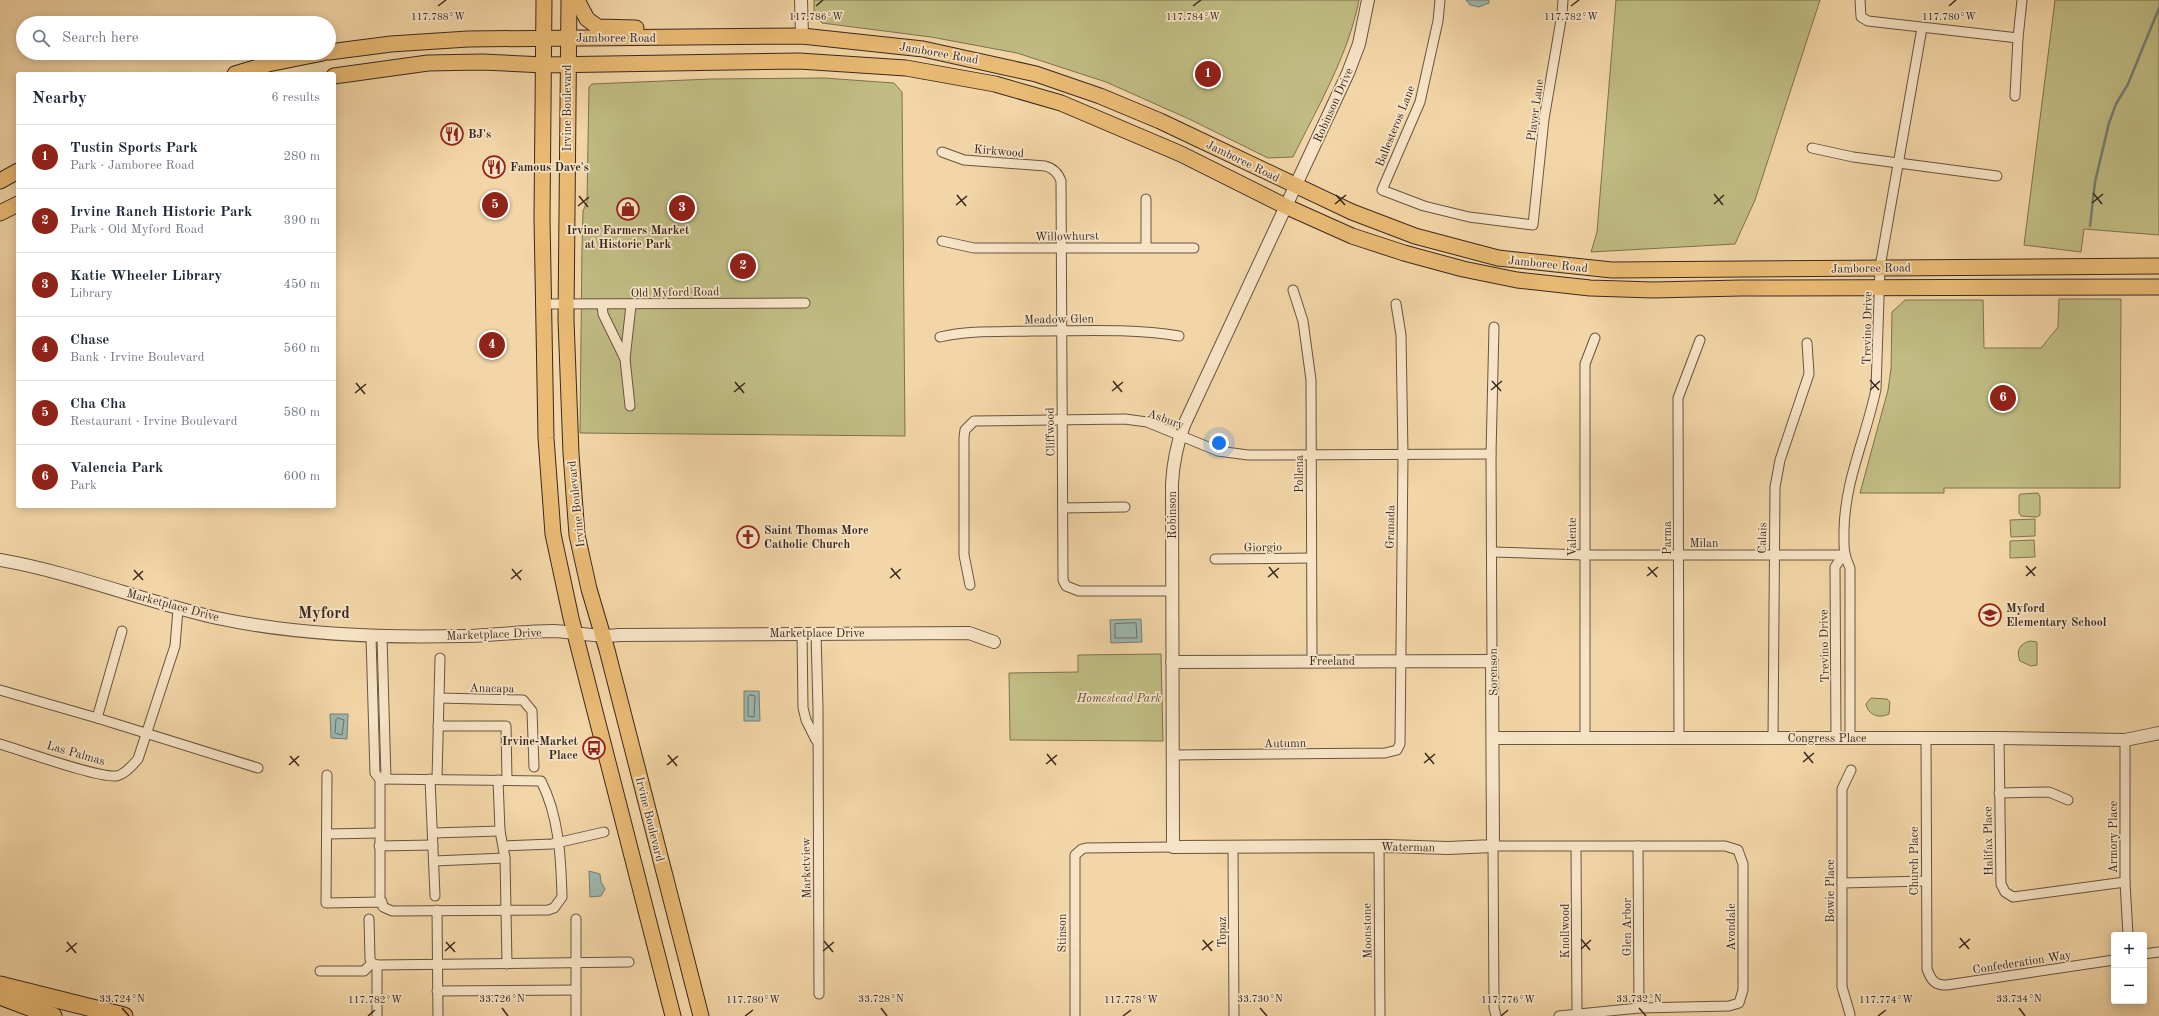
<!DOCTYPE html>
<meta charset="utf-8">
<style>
body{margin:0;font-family:"Old Standard TT",serif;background:#f2f2f3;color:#1f2937}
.controls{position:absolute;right:12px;bottom:12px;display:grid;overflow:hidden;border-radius:4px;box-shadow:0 2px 10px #0003}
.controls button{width:36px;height:36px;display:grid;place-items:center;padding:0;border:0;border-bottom:1px solid #e0e1e3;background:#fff;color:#1f2937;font:20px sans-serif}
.you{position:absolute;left:1219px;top:443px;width:14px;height:14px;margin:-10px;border:3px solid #fff;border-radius:50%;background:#1a73e8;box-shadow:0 0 0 6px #1a73e833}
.badge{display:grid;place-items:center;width:26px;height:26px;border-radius:50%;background:#8f2418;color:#fff;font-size:13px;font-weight:700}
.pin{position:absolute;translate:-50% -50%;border:2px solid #fff;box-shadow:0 1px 4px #0006}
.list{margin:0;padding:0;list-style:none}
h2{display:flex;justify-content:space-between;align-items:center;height:52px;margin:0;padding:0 16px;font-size:17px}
h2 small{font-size:13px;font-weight:400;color:#747a83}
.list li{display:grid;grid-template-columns:26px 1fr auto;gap:12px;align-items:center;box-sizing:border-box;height:64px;padding:0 16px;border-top:1px solid #e0e1e3}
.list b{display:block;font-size:15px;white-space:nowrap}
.list p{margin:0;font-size:13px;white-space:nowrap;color:#747a83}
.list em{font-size:13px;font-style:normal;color:#747a83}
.icon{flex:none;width:22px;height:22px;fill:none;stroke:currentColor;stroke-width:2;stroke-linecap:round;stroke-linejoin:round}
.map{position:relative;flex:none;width:2159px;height:1016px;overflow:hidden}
.search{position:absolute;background:#fff;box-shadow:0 2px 10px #0003;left:16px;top:16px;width:320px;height:44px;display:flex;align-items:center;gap:10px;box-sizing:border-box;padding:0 14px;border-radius:22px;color:#747a83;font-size:15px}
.panel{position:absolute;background:#fff;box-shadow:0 2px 10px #0003;left:16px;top:72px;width:320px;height:436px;border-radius:4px}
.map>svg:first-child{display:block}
.green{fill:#c0bc83;stroke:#7c7252}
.water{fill:#9db7af;stroke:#757e76}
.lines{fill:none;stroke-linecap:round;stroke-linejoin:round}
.shore{stroke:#6b7068;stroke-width:1}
.stream{stroke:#757e76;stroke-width:2.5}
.minor-casing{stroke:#685442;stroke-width:11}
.tertiary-casing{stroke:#685442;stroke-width:14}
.primary-casing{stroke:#392821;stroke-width:17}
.motorway-casing{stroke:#392821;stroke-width:19}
.minor{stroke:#f7e4c6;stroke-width:9}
.tertiary{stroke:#f7e4c6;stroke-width:12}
.primary{stroke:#eabb74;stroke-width:15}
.motorway{stroke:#eabb74;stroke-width:17}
.ticks{fill:none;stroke:#392821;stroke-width:1.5}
.labels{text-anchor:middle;stroke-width:3.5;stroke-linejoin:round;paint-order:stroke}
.street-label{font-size:12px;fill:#392821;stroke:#f7e4c6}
.poi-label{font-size:12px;font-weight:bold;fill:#392821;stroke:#f7e4c6;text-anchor:start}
.park-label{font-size:12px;font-style:italic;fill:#5b4d3a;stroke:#f7e4c6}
.district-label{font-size:16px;font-weight:bold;fill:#392821;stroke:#f7e4c6}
.ticks-label{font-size:10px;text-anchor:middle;fill:#392821;stroke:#f7e4c6;stroke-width:3.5;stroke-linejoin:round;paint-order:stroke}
</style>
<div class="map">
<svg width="2159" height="1016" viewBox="0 0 2159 1016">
<rect width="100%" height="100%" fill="#f3d6a7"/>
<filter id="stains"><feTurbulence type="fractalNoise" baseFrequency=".005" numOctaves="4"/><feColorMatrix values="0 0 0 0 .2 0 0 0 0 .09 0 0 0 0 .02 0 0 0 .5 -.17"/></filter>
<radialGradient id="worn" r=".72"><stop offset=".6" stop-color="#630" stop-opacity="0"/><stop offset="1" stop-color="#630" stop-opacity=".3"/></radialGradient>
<g class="green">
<path d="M814,0H1359C1348,56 1318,106 1293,157L1268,158L1189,119L1106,82L1017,53L931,37L822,23L814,13Z"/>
<path d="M1616,0H1820L1755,200L1735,244L1591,252L1597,232Z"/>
<path d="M2055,0H2159V235L2084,229L2081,252L2024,245Z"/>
<path d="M824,78L894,83L902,92L905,436L580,433L582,247L583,211L587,202L589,87L592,84L711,79Z"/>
<path d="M2059,299H2121L2120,488H1944V493H1860L1888,390L1891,369L1892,312L1905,300H1983L1984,348H2041L2058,327Z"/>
<path d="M2038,493L2040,497V515L2037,517L2021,516L2019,513V495L2021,494Z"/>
<path d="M2035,519V536L2011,537L2010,520Z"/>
<path d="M2034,540L2035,557L2010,558V541Z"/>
<path d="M2030,641L2037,642V665L2031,666L2020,661C2016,651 2019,644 2030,641Z"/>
<path d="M1161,654L1163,741L1010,740L1009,673L1078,672V655Z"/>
<path d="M1871,698L1887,699L1890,702L1889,714C1879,719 1868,715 1866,704Z"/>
</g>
<g class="water">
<path d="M1466,0H1489V3L1479,7L1470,5Z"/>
<path d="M1141,619L1142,642L1111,643L1110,620Z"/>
<path d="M744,691H759L760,721H744Z"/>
<path d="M330,714H348L347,739L331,738Z"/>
<path d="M589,871L600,874L601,882L605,889L601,896L590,897Z"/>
</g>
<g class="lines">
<g class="shore">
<path d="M1136,623L1137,638H1115V624Z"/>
<path d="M750,695L755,696L754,717L748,716V697Z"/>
<path d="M338,718L344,720L342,735L335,733L336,720Z"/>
</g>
<path class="stream" d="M2090,226L2095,182L2109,123L2116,104L2128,84L2159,8"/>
<g class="minor-casing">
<g id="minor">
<path d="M1440,0L1438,21L1420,102L1382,190L1424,206L1469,217L1533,225L1544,119L1562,14L1563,0"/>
<path d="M1860,0L1861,17L1868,21L2018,38"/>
<path d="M2015,96L2018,38L2022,0"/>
<path d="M1812,148L1853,157L1997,176"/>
<path d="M942,152L964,160L1045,166C1053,168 1058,172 1061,181L1063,580L1066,586L1079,591H1172"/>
<path d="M1146,199V246"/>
<path d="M942,241L974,248H1194"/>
<path d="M1293,290L1303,321L1311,380L1312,661"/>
<path d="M544,304L805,303"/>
<path d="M602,305L603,314L625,359"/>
<path d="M940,337C970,330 1001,332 1032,331C1081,331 1130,328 1179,336"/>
<path d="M630,406L625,359L631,305"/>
<path d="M1063,508L1125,507"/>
<path d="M1493,552L1584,555H1843"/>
<path d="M1215,559L1311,558"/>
<path d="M970,585L964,555V437L965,430L974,421L1125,419L1147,422L1218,451L1248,455L1491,454"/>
<path d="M802,633L803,708L806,720L816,740"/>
<path d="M816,633L818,708L819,994"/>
<path d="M382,637L386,779"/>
<path d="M1492,661L1491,454L1494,327"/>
<path d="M0,690L97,718L258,768"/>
<path d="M439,698L523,700L532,711L534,767"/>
<path d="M97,718L122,631"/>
<path d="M438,726H506L507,780"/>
<path d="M1773,738L1775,487L1780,460L1809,374L1807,343"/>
<path d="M1926,738L1927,969C1931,980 1935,986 1947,985L2114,960"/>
<path d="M1999,738L2001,884L2005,892L2013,897L2125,882"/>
<path d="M1585,739V364L1595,338"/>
<path d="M1679,739L1678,398L1700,340"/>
<path d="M1836,739L1835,567L1843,555"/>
<path d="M1850,739V568C1843,554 1844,546 1844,530C1845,479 1866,438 1876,389L1880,267L1922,28"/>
<path d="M2125,740V882L2128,935"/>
<path d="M0,744C24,751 97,778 117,776C125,774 133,765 138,759L175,646L178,609"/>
<path d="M1172,755L1385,753L1397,750L1400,744L1403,455L1401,335L1396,304"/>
<path d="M327,775L326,903L382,902L383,907L392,911L548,910L554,908L562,897C561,858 559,816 541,781L380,779L375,773L371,637"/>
<path d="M430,779L435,896"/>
<path d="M437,779L440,658"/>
<path d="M498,780L500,831L505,858L507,964"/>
<path d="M1999,793L2049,792L2068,800"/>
<path d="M433,833L500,831"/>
<path d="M327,834L379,833"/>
<path d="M379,846L433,845"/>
<path d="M504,846L552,844L604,832"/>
<path d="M1379,846L1380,1016"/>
<path d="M1638,846L1639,1008"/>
<path d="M1233,847L1234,1016"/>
<path d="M1576,847L1577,1014"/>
<path d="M434,861L505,858"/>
<path d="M1842,883L1926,881"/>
<path d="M380,902V779"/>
<path d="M437,910L438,1016"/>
<path d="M369,919L370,959L372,963L377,965L629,962"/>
<path d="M2144,954L2159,952"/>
<path d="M320,971H364L372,963"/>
<path d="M437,991L576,990"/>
<path d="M1850,1014L1842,987V789L1851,770"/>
<path d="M377,1016V965"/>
<path d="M576,1016V919"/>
<path d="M1075,1016V855L1082,849L1086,848L1173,847"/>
<path d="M1496,1016L1494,1008L1493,846H1725L1738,850L1743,864V990L1739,1003L1729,1006L1639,1008L1559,1016"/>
</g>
</g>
<g class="tertiary-casing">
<g id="tertiary">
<path d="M801,0L802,36"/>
<path d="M0,560C74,573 143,601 217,618C297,635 380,638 462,636C492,636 523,631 553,631C576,632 597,638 619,635L969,633L994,642"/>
<path d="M1172,662L1492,661L1493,846L1448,848L1387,846L1173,847L1172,484C1173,464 1177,444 1184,425L1348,73L1359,44L1368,0"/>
<path d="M1494,738H1999L2125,740L2159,733"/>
</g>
</g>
<g class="primary-casing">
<g id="primary">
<path d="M544,0L542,218L546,438L553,534L571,618L673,1016"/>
<path d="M569,0L566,320L571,453L577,535L589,589L607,650L701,1016"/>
<path d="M577,0L587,19L598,27L636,28"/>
<path d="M329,52L391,44L468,39L802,36L923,49L1036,74L1100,96L1160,121L1352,212L1415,236L1498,258L1612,270L2159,266"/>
<path d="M235,74L268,64L323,53"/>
<path d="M334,76L428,63L482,62L544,65L799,61L906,68L995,84L1061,103L1181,154L1285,206L1352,236L1404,253L1463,269L1517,280L1590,288L1653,290L1741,288L2159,287"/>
<path d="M0,181L18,171"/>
<path d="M0,213L18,204"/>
</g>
</g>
<g class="motorway-casing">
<g id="motorway">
<path d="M0,985L124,1016"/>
<path d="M0,996L53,1016"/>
</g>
</g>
<use href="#minor" class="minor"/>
<use href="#tertiary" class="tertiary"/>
<use href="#primary" class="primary"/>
<use href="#motorway" class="motorway"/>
</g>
<path class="ticks" d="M438,6L446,0M816,6L823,0M1193,6L1201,0M1571,6L1579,0M1949,6L1956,0M2093,193L2102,204M1714,194L1723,205M957,195L966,206M1336,195L1345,205M579,196L588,207M2092,203L2103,194M1335,204L1346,195M1714,204L1724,195M956,205L967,196M578,206L589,197M1870,380L1879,390M1113,381L1122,392M1492,381L1501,391M735,382L744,393M356,383L365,394M1491,390L1502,381M1870,390L1880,381M1112,391L1123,382M734,392L745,383M355,393L366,384M2026,566L2035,576M1269,567L1278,578M1648,567L1657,577M891,568L900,579M512,569L521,580M134,570L143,580M1647,576L1658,567M2026,576L2036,567M1268,577L1279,568M890,578L901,569M511,579L522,570M133,580L143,571M1804,752L1813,763M1425,753L1434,764M1047,754L1056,765M668,755L677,766M290,756L299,766M1803,762L1814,753M1424,763L1435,754M1046,764L1057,755M289,765L299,756M667,765L678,756M1960,938L1969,949M1581,939L1590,950M1203,940L1212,951M824,941L833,952M67,942L76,953M446,942L455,952M1959,948L1970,939M1581,949L1591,940M1202,950L1213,941M445,951L455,942M823,951L834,942M66,952L77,943M122,1008L129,1016M502,1008L508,1016M881,1008L887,1016M1260,1008L1267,1016M1639,1008L1646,1016M2019,1008L2025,1016M368,1016L375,1010M745,1016L753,1010M1123,1016L1131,1010M1501,1016L1508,1010M1878,1016L1886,1010"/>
<defs>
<g id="restaurant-ring" transform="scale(1.15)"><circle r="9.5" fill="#f7e4c6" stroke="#8f2418" stroke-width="1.5"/><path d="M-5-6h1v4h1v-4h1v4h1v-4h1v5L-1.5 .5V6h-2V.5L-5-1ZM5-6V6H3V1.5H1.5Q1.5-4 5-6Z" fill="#8f2418"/></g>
<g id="shop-ring" transform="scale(1.15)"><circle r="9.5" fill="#f7e4c6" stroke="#8f2418" stroke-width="1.5"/><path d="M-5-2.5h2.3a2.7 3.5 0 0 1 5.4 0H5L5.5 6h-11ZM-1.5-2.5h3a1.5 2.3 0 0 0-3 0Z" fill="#8f2418"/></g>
<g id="church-ring" transform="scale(1.15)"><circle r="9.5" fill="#f7e4c6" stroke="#8f2418" stroke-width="1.5"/><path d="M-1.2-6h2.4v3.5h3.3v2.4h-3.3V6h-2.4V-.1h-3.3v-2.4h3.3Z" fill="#8f2418"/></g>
<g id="school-ring" transform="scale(1.15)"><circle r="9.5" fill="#f7e4c6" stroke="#8f2418" stroke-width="1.5"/><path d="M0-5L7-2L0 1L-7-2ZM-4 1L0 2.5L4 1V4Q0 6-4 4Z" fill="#8f2418"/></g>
<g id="bus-ring" transform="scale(1.15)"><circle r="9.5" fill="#f7e4c6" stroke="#8f2418" stroke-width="1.5"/><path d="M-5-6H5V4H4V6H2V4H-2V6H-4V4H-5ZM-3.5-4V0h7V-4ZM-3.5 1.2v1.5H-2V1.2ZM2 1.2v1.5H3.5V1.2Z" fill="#8f2418"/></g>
</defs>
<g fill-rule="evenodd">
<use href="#restaurant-ring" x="452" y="134"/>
<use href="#restaurant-ring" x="494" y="167"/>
<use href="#shop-ring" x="628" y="209"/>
<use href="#church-ring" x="748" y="537"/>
<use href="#school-ring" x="1990" y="615"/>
<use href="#bus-ring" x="594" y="748"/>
</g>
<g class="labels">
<g class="street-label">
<text x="616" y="42">Jamboree Road</text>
<text transform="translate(939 53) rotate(10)" y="4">Jamboree Road</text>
<text transform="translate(1333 105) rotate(-66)" y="4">Robinson Drive</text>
<text transform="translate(567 108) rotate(-90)" y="4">Irvine Boulevard</text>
<text transform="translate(1535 110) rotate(-82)" y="4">Player Lane</text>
<text transform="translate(1395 126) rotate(-68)" y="4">Ballesteros Lane</text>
<text transform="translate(999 151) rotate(5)" y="4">Kirkwood</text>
<text transform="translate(1243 161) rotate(26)" y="4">Jamboree Road</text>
<text transform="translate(1067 236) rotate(-1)" y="4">Willowhurst</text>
<text transform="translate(1548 264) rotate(6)" y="4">Jamboree Road</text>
<text transform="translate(1871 268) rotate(-1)" y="4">Jamboree Road</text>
<text transform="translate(675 292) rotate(-1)" y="4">Old Myford Road</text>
<text transform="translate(1059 319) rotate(-1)" y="4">Meadow Glen</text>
<text transform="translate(1867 328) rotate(-89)" y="4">Trevino Drive</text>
<text transform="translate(1166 419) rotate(20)" y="4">Asbury</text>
<text transform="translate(1050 432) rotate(-91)" y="4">Cliffwood</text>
<text transform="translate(1299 474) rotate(-90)" y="4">Pollena</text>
<text transform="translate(576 504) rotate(-96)" y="4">Irvine Boulevard</text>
<text transform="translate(1172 515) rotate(-90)" y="4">Robinson</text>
<text transform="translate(1390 527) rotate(-89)" y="4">Granada</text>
<text transform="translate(1572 537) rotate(-90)" y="4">Valente</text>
<text transform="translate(1667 538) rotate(-90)" y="4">Parma</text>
<text transform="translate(1762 538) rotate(-89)" y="4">Calais</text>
<text x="1704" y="547">Milan</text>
<text transform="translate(1263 547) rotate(-1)" y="4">Giorgio</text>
<text transform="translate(173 605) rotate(15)" y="4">Marketplace Drive</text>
<text x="817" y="637">Marketplace Drive</text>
<text transform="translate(494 634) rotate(-2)" y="4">Marketplace Drive</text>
<text transform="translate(1824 646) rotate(-91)" y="4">Trevino Drive</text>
<text x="1332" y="665">Freeland</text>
<text transform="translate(1493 672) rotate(-91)" y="4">Sorenson</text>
<text transform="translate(492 688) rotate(1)" y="4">Anacapa</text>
<text x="1827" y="742">Congress Place</text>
<text transform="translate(1285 743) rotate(-1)" y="4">Autumn</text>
<text transform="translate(76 753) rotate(16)" y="4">Las Palmas</text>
<text transform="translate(650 819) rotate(76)" y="4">Irvine Boulevard</text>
<text transform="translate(2113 837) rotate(-90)" y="4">Armory Place</text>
<text transform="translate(1988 841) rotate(-91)" y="4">Halifax Place</text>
<text transform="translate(1408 847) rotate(1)" y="4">Waterman</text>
<text transform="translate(1914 861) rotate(-90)" y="4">Church Place</text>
<text transform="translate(806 868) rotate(-91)" y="4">Marketview</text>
<text transform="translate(1830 891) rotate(-90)" y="4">Bowie Place</text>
<text transform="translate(1627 927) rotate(-90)" y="4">Glen Arbor</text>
<text transform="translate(1731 927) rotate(-90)" y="4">Avondale</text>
<text transform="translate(1367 931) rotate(-91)" y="4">Moonstone</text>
<text transform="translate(1565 931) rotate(-90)" y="4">Knollwood</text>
<text transform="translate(1222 932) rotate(-90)" y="4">Topaz</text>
<text transform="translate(1062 933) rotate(-90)" y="4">Stinson</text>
<text transform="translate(2022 962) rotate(-9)" y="4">Confederation Way</text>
</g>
<g class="poi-label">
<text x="468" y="138">BJ's</text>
<text x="510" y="171">Famous Dave's</text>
<text x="628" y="234" text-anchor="middle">Irvine Farmers Market<tspan x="628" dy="14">at Historic Park</tspan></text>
<text x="764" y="534">Saint Thomas More<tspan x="764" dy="14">Catholic Church</tspan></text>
<text x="2006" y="612">Myford<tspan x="2006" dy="14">Elementary School</tspan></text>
<text x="578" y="745" text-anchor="end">Irvine-Market<tspan x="578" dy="14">Place</tspan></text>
</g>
<g class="park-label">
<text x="1119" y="702">Homestead Park</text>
</g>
<g class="district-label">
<text x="324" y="618">Myford</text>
</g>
</g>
<g class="ticks-label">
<text x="438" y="20">117.788°W</text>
<text x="816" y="20">117.786°W</text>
<text x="1193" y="20">117.784°W</text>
<text x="1571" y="20">117.782°W</text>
<text x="1949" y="20">117.780°W</text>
<text x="122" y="1002">33.724°N</text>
<text x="502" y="1002">33.726°N</text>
<text x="881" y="1002">33.728°N</text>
<text x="1260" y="1002">33.730°N</text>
<text x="1639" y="1002">33.732°N</text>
<text x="2019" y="1002">33.734°N</text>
<text x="375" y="1003">117.782°W</text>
<text x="753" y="1003">117.780°W</text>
<text x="1131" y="1003">117.778°W</text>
<text x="1508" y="1003">117.776°W</text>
<text x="1886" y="1003">117.774°W</text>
</g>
<rect width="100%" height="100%" filter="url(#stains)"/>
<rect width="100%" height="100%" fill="url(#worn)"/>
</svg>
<div class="controls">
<button>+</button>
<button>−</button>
</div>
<div class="you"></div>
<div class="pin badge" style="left:1208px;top:74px">1</div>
<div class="pin badge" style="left:743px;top:266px">2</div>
<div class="pin badge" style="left:682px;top:208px">3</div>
<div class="pin badge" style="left:492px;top:345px">4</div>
<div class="pin badge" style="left:495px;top:205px">5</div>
<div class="pin badge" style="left:2003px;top:398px">6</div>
<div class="search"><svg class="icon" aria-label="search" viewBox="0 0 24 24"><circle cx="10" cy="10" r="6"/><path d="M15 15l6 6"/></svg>Search here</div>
<section class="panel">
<h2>Nearby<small>6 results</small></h2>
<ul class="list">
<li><span class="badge">1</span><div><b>Tustin Sports Park</b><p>Park · Jamboree Road</p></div><em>280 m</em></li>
<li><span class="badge">2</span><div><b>Irvine Ranch Historic Park</b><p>Park · Old Myford Road</p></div><em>390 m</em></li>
<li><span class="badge">3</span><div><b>Katie Wheeler Library</b><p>Library</p></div><em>450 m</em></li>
<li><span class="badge">4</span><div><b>Chase</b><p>Bank · Irvine Boulevard</p></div><em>560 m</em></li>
<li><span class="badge">5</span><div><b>Cha Cha</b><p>Restaurant · Irvine Boulevard</p></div><em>580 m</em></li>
<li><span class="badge">6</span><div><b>Valencia Park</b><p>Park</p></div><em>600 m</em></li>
</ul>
</section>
</div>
